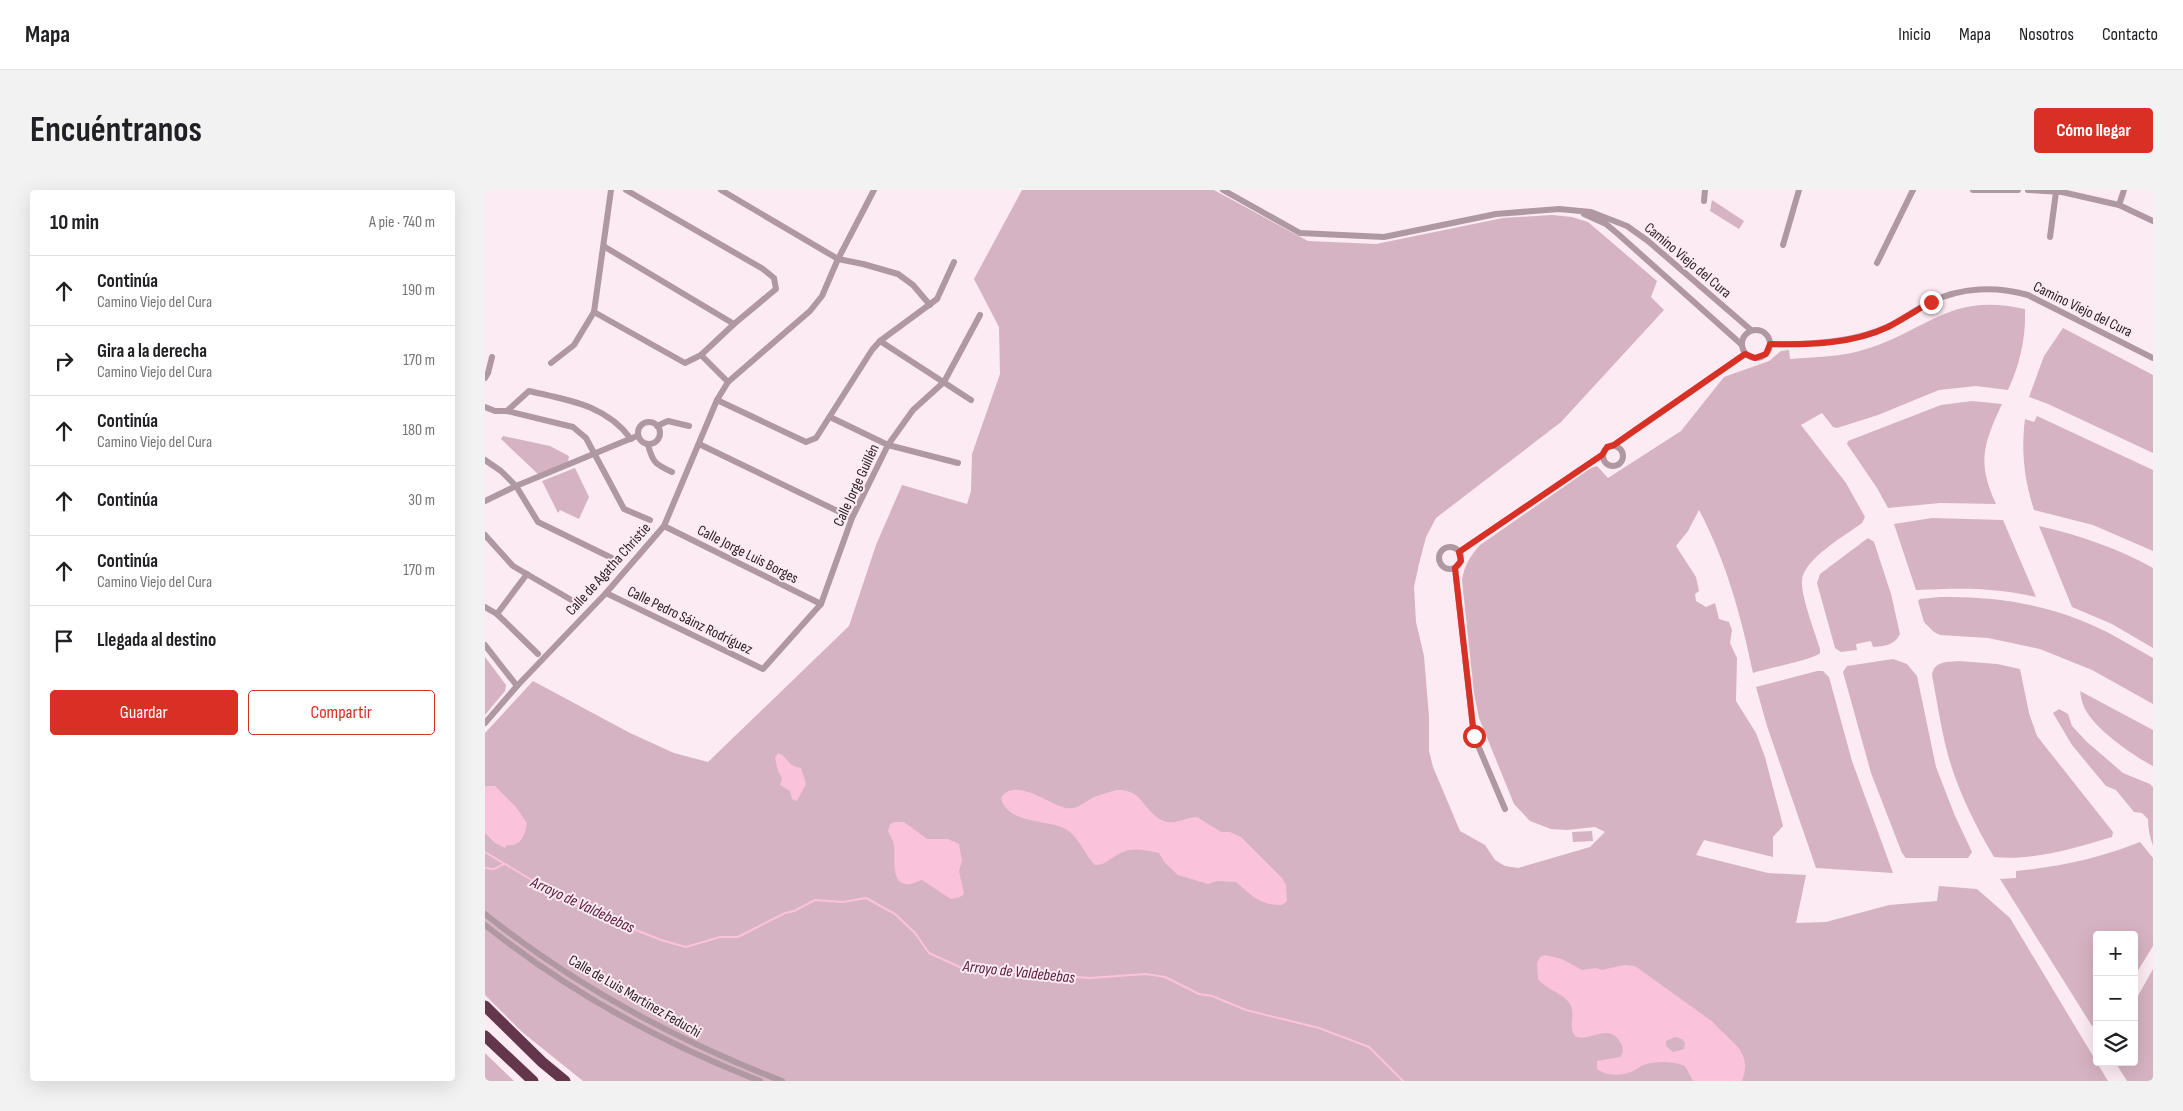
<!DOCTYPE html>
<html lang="es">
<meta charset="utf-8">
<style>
body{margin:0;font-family:"Sofia Sans Condensed",sans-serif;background:#f2f2f2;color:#202124}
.controls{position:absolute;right:15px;bottom:15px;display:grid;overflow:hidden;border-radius:5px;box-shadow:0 5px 20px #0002}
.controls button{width:45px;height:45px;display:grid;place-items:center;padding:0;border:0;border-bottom:1px solid #e0e0e0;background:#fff;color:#202124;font:25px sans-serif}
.stop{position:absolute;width:15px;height:15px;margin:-11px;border:4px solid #d93025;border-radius:50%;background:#fff}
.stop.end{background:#d93025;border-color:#fff;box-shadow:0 1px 5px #0008}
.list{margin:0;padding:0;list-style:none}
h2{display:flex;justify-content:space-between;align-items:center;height:65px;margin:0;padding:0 20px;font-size:21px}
h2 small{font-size:16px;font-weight:400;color:#757577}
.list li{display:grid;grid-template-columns:32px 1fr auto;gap:15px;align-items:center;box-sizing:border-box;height:70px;padding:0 20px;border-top:1px solid #e0e0e0}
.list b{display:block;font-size:19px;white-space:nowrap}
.list p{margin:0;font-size:16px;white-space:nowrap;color:#757577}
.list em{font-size:16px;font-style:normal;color:#757577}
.actions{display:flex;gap:10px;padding:15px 20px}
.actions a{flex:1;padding:11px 0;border:1px solid #d93025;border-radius:5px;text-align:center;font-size:18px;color:#d93025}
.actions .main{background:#d93025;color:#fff}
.icon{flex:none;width:28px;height:28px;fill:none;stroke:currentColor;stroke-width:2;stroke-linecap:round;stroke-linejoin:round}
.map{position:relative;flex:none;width:1668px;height:891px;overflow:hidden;border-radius:5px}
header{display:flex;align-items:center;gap:30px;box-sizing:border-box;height:70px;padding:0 25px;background:#fff;border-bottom:1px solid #e0e0e0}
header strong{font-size:24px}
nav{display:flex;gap:28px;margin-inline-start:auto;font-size:18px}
.intro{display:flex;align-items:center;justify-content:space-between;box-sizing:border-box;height:120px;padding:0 30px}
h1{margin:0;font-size:35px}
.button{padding:12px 22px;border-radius:5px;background:#d93025;color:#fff;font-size:18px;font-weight:700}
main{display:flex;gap:30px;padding:0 30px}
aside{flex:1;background:#fff;border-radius:5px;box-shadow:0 5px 20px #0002}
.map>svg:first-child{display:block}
.green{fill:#d6b3c2}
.water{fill:#fbc2db;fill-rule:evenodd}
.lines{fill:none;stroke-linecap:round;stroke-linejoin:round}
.stream{stroke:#fbc2db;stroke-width:2}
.street{stroke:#b098a2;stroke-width:6}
.highway{stroke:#64364c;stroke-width:11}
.route{stroke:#d93025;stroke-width:6}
.labels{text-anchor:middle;stroke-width:4;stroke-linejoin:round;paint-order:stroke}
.street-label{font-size:15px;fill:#281d22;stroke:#fcebf2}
.water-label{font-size:16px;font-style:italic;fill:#561639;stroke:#fcebf2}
</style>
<header>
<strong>Mapa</strong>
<nav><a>Inicio</a><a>Mapa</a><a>Nosotros</a><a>Contacto</a></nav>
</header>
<div class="intro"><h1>Encuéntranos</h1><a class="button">Cómo llegar</a></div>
<main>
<aside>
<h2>10 min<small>A pie · 740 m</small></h2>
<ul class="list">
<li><svg class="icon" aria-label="ahead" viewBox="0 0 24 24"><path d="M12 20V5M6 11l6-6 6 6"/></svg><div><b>Continúa</b><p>Camino Viejo del Cura</p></div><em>190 m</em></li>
<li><svg class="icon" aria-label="right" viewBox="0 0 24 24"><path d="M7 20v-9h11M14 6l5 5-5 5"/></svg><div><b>Gira a la derecha</b><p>Camino Viejo del Cura</p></div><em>170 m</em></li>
<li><svg class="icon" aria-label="ahead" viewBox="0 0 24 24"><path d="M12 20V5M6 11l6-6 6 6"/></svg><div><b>Continúa</b><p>Camino Viejo del Cura</p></div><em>180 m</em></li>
<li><svg class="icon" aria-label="ahead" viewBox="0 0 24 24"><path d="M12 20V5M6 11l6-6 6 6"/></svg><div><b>Continúa</b></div><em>30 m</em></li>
<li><svg class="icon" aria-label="ahead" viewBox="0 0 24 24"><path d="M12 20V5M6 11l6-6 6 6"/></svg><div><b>Continúa</b><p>Camino Viejo del Cura</p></div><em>170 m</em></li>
<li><svg class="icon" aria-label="arrive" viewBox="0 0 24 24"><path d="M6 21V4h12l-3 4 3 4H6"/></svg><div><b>Llegada al destino</b></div></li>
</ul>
<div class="actions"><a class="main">Guardar</a><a>Compartir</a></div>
</aside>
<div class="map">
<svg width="1668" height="891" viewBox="0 0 1668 891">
<rect width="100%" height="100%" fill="#fcebf2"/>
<g class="green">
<path d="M537,0H729L823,51L891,54L1018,28L1067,25L1087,27L1103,32L1172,91L1166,107L1179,120L1076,232L951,328L941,347L934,374L929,397L931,432L939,466L944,527V561L948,577L975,641L1000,655L1010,670L1020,676L1033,678L1105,657L1120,642L1110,637L1082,640L1066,639L1045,631L1029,614L994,528L989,503L977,390C979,376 985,366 995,355L1106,278L1112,276L1123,288L1196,241L1239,187L1284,171L1296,161L1304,160L1305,169C1330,167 1357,167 1381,159C1445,139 1465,102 1540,119C1541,148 1535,174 1523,200L1491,196L1454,200L1393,225L1352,238L1348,237L1337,223L1316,235L1361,293L1380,327L1377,333C1361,345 1317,370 1317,391C1316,407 1330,442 1335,459V463C1330,469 1280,479 1268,483C1256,425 1241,371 1214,320L1203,341L1191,356L1211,387L1214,401L1210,404L1211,411L1221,417L1230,413L1234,429L1244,432L1247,440L1245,453L1252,468L1251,511L1271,543L1280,567L1298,636L1288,647V667L1219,650L1211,665L1283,683L1321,685L1311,733L1341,732L1404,715L1452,711L1454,696L1492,699L1525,728L1623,891H98L37,842L0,805V543L48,491L145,543L189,563L223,572L364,436L391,355L417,295L482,314L486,301L487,264L515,184L514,137L489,89Z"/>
<path d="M1227,10L1259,31L1254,39L1225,21Z"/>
<path d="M1578,138L1668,185V263L1563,214L1544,207L1559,166Z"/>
<path d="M1487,211L1517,214C1498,255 1492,272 1511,314L1455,313L1403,318L1392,298L1362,254L1363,251L1456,215Z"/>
<path d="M1552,226L1668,280V361L1608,335L1549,320C1539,289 1536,261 1540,229L1549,232Z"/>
<path d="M18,246L65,256L84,266L83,272L54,285L16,249Z"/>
<path d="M90,278L104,307L94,329L75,320L73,323L57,291Z"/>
<path d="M1447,328L1518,330L1551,407C1508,397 1475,398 1431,400L1409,334Z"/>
<path d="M1554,336C1594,345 1632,358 1668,378V458L1627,434L1587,417Z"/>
<path d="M1383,348L1389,352L1406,404L1415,444C1409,456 1399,456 1388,457L1386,451L1371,454L1372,460L1356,462L1350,458L1332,393L1335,384Z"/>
<path d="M1455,407C1513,406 1569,415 1622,442C1637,450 1652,459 1668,468V514L1607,480L1555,459L1503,448L1455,445L1449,442L1439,432L1433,411L1435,409Z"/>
<path d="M0,467L21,495L20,501L0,525Z"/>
<path d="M1408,469L1422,474L1432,486L1451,577L1470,626L1487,662L1483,668H1421L1417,663L1386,583L1358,482L1362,476Z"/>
<path d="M1474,471L1512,474L1535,479L1544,523L1552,546L1628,642L1627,647C1590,658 1548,671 1509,667C1490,635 1473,601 1463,565C1456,539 1452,511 1447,485C1449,471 1462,472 1474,471Z"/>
<path d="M1332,481H1338L1344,487L1367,571L1408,683L1331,678L1282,536L1271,497Z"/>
<path d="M1595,501L1668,540V576C1648,566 1610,539 1600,519C1597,513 1596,507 1595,501Z"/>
<path d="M1574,519L1583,524L1587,536L1602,552L1638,583L1665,594L1668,597V656C1665,648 1663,638 1663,629L1657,623L1649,622L1631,600L1621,596L1587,555L1568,523Z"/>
<path d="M1107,641L1108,651L1088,652L1087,642Z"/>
<path d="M1655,652L1668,668V756L1649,787V745H1612V832L1607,836L1515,689L1531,688V681C1574,677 1615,668 1655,652Z"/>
<path d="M1668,779V891H1642L1630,872H1649V813Z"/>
<path d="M0,863L29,891H0Z"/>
</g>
<g class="water">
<path d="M293,563C304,567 301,576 316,578L321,594L312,611L307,609L305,601L295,595L297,588L293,581L290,568Z"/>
<path d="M0,596H10L31,617L42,633C40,645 36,657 22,655L20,658L10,653L0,643Z"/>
<path d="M632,600C660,599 658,625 682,632C691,634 702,627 712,627L736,642H745L756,647L797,688L801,695L802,711L797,715C776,716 766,705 751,692L732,691L723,694L693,685L680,673L674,663C662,661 650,657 638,662C628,665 621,676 610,675C598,663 593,643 576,637C557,630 521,632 516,608C529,586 565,615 581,618C593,620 599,612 609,607C617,604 624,602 632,600Z"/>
<path d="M410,632H419L442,649H463L474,654L477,671L474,681L479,704L475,707L466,709L437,690C433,691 430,693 426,694C404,698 411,666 409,655C408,650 405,645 403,641L405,634Z"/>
<path d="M1060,765L1077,769L1097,780L1111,778L1117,780L1139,775L1150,776L1228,832C1244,852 1269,860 1257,891H1208L1200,876C1189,871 1173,871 1161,874C1155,876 1151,880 1146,882C1135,886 1121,886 1112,879V871L1135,867C1139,862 1139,857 1135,852C1123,832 1105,853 1090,846C1083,836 1090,827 1086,816C1081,804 1063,801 1053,789L1052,773L1055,767ZM1190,847L1197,849L1200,853L1199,859L1188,862L1181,856V851Z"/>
</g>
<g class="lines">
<g class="stream">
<path d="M0,662L55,695L123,729L176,750L201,757L235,747H253L300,723L309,721L330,710L358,712L381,708L410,724L430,743L444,763L477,778L605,788L661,784L680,787L714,804L727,806L761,820L834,838L884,857L918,891"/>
<path d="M0,678L9,679L19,674"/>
</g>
<g class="street">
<path d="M236,0L353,69L378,74L413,84L428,95L445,115"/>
<path d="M738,0L815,43L899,47L1011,24L1074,19L1106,22L1142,36L1163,51L1266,140"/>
<path d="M1488,0H1533"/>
<path d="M1543,0L1577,2L1634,15L1668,31"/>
<path d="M1219,11L1220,0"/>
<path d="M1634,15L1639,0"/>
<path d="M1099,24L1121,34L1133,44L1256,154"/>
<path d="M1565,47L1571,2"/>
<path d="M1298,55L1314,0"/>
<path d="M120,57L249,134"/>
<path d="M1392,73L1428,0"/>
<path d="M109,122L200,173L216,165L249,134L291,99L289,88L278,79L141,0"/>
<circle cx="1271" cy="154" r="14"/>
<path d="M395,151L486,210"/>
<path d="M1285,154C1323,155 1367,153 1402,137C1417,130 1431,119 1446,112C1476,97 1511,96 1543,105L1668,168"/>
<path d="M216,165L243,192"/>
<path d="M66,173L89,155L109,122L126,0"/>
<path d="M0,188L3,183L7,167"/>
<path d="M232,210L321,252L331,248L387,160L395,151L452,109L469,72"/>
<path d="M0,217L10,221H22L88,237L101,248L139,319L165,330"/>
<path d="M22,221L44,201C83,210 121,215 146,249"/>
<path d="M345,227L403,255L473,273"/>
<circle cx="164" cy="243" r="11"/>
<path d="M172,236L183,231L204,236"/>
<path d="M214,254L367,328"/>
<path d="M163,255C168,273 170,274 187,282"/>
<path d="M1129,255L1260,164"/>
<circle cx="1128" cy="266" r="10"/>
<path d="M0,270L16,281L31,296L53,332L133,371"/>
<path d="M0,311L31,296L152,246"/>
<path d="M179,336L336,414"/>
<path d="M0,345L28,376L95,415"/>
<circle cx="965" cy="368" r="11"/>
<path d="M974,362L1117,265"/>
<path d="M970,378L989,546L1020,619"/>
<path d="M121,403L278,479L336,414L367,328L403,255L428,220L459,192L495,125"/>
<path d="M0,417L12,424L53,464"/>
<path d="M12,424L42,384"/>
<path d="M0,455L32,496"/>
<path d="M0,533L32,496L121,403L179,336L232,210L243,192L325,121L337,106L353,69L389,0"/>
<path d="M0,724C90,796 191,850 297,891"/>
<path d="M0,735C82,800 177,853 275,891"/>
</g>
<g class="highway">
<path d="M0,816L57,872L80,891"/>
<path d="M0,846L48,891"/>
</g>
</g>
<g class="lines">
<path class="route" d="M989,546L970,378L976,371L974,362L1102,275L1117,265L1122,257L1129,255L1146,243L1260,164L1270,168L1281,164L1285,154C1323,155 1368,154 1403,137C1418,129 1432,120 1446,112"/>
</g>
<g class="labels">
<g class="street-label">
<text transform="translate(1203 70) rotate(40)" y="5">Camino Viejo del Cura</text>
<text transform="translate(1598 119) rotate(26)" y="5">Camino Viejo del Cura</text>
<text transform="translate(371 295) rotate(-65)" y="5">Calle Jorge Guillén</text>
<text transform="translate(263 364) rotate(27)" y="5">Calle Jorge Luis Borges</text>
<text transform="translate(123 379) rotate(-48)" y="5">Calle de Agatha Christie</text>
<text transform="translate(205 430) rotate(26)" y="5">Calle Pedro Sáinz Rodríguez</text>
<text transform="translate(150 806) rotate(30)" y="5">Calle de Luis Martínez Feduchi</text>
</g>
<g class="water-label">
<text transform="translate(98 714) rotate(25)" y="6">Arroyo de Valdebebas</text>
<text transform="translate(534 781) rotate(6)" y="6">Arroyo de Valdebebas</text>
</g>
</g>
</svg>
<div class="controls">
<button>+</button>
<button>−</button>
<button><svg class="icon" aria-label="layers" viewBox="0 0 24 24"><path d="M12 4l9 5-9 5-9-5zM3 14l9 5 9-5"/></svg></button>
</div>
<div class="stop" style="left:989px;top:546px"></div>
<div class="stop end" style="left:1446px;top:112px"></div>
</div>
</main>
